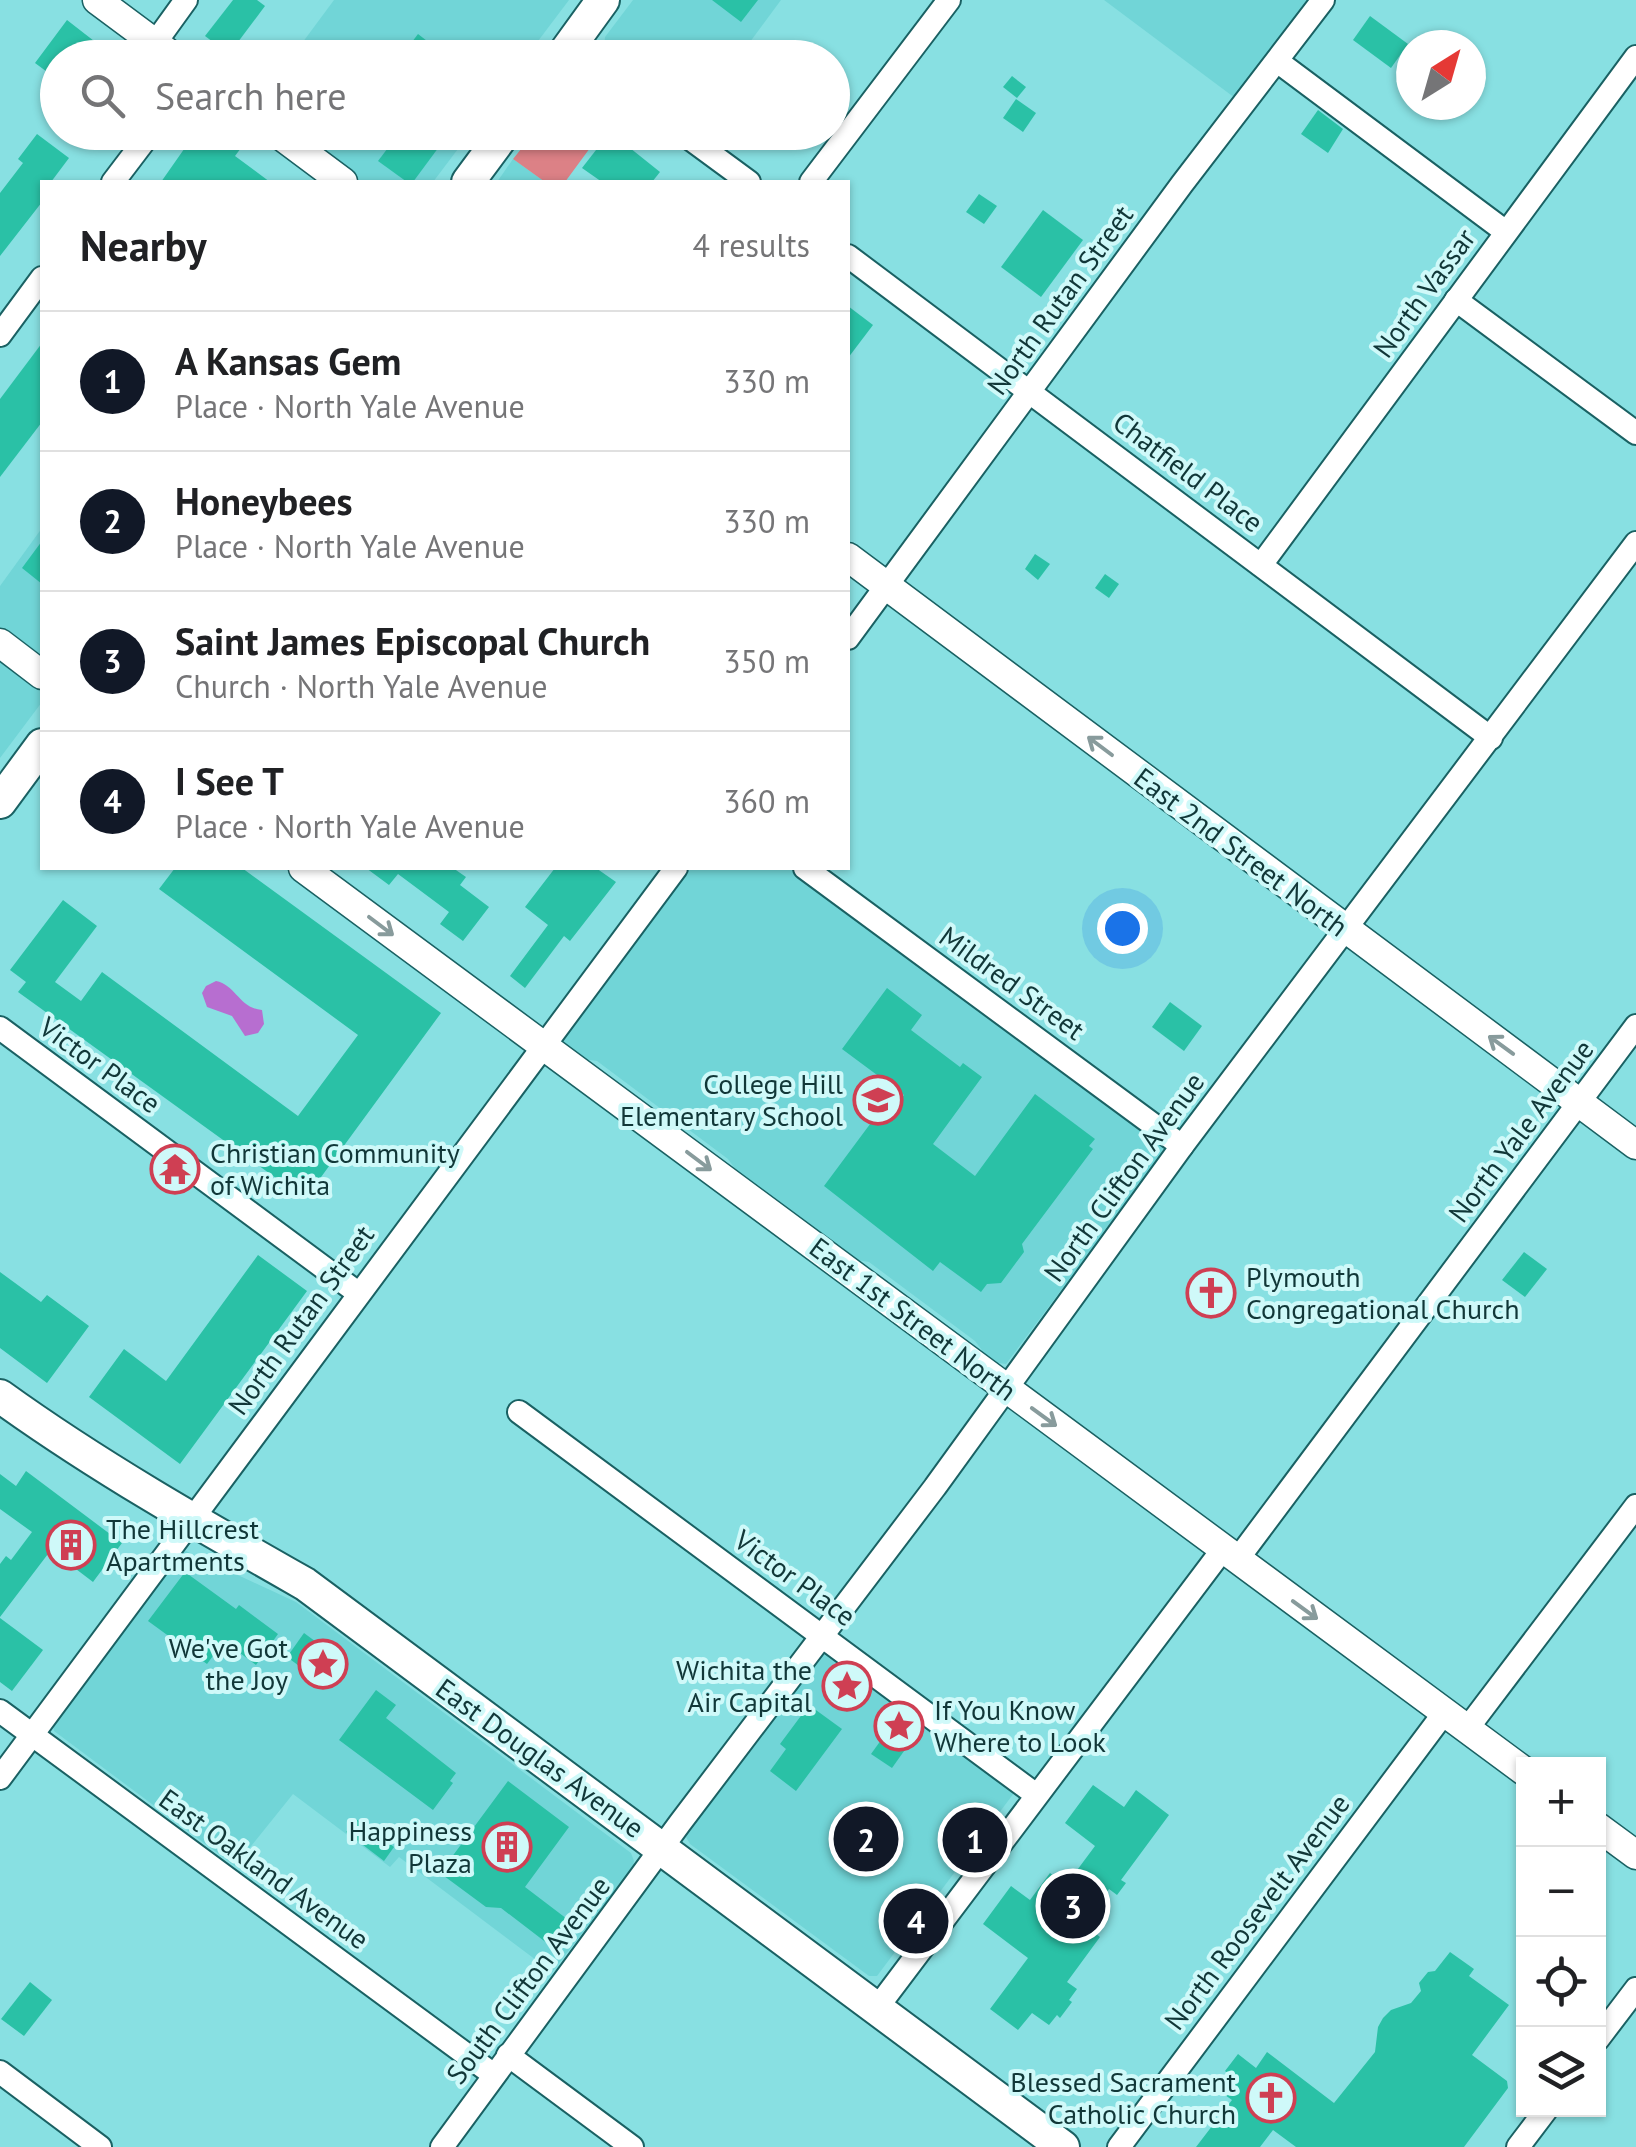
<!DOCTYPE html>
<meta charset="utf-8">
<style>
body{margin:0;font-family:"PT Sans",sans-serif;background:#f2f2f2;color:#202124}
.controls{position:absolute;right:30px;bottom:30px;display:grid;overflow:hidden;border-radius:0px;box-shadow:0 2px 8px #0004}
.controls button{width:90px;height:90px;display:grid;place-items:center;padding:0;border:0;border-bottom:2px solid #e0e0e0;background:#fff;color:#202124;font:50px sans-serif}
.compass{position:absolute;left:1396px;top:30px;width:90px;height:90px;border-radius:50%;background:#fff;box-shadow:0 2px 8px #0004;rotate:37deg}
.you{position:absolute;left:1122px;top:928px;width:35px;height:35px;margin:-25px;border:8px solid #fff;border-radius:50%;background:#1a73e8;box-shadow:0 0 0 15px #1a73e833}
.badge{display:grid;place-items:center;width:65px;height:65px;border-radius:50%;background:#111827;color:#fff;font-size:32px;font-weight:700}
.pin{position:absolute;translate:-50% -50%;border:5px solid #fff;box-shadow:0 2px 10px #0006}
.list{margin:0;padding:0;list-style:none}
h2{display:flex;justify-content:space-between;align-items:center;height:130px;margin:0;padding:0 40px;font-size:42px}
h2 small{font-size:32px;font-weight:400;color:#757577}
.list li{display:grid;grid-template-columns:65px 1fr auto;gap:30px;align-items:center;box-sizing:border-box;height:140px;padding:0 40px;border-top:2px solid #e0e0e0}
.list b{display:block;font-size:38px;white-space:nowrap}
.list p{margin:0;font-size:32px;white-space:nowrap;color:#757577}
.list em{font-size:32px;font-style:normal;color:#757577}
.icon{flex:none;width:55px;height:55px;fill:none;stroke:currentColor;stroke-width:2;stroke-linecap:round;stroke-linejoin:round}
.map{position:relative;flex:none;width:1636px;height:2147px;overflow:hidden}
.search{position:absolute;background:#fff;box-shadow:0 2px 8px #0004;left:40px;top:40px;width:810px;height:110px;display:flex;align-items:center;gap:25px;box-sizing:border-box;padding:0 35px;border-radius:55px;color:#757577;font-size:38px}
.panel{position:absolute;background:#fff;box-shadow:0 2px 8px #0004;left:40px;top:180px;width:810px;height:690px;border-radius:0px}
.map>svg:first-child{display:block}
.built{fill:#71d5d7}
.green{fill:#dc8186}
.water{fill:#b76ed0}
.building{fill:#2ac1a6}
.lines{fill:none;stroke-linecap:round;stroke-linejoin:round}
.minor-casing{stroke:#1a6163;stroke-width:26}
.tertiary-casing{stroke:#1a6163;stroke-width:31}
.secondary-casing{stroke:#1a6163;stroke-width:36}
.minor{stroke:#fff;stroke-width:22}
.tertiary{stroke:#fff;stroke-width:28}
.secondary{stroke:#fff;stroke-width:32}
.oneway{stroke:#889b9c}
.labels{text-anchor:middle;stroke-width:8;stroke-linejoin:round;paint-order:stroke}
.street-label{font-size:28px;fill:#113738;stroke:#cff9f9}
.poi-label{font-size:28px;fill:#113738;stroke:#cff9f9;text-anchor:end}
</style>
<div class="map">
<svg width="1636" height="2147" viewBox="0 0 1636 2147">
<rect width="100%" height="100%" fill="#88e0e2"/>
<g class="built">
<path d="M334,0H569L526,57L291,58Z"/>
<path d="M633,0H781L739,57H603L605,37Z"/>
<path d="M1104,0H1309L1235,98Z"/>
<path d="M295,133H470L433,182H362Z"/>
<path d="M513,159L545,182H497Z"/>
<path d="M42,528V658L0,629V586Z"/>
<path d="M0,659L36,685L41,692L42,702L0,758Z"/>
<path d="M689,868H793L1164,1146L1159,1159L1006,1364L991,1362L975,1341L869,1262L851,1259L744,1181L728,1159L597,1061L583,1059L569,1051L563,1042V1035Z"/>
<path d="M186,1551L296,1602L631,1853L634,1861L633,1868L552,1972L399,1857L390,1867L293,1794L235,1866L54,1731L53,1725L179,1554Z"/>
<path d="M825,1652L1012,1785L1014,1793L877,1976H869L690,1844L686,1837L689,1826L815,1657Z"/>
</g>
<path class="green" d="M534,133V132L601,133L565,182H545L513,159Z"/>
<path class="water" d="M216,981C236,985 239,1008 262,1010L264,1024L258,1033L245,1036L232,1016L207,1007L202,993L206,986Z"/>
<g class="building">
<path d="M233,0H257L265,6L229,54L205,36Z"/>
<path d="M712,0H758L741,22Z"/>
<path d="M1370,16L1408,44L1391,68L1353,40Z"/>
<path d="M67,20L85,34L116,58H58V80L35,63Z"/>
<path d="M418,34L449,58H400Z"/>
<path d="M1012,76L1026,87L1017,98L1003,87Z"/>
<path d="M1016,99L1036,113L1023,132L1003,118Z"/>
<path d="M1318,110L1343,129L1328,153L1301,134Z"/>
<path d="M196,132H221L241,148L235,156L270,182H161Z"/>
<path d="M400,132H450L413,182H407L378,161Z"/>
<path d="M610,132L660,172L652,182H602L582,168Z"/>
<path d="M37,134L69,158L51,182H42V202L0,256V193L23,163L18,159Z"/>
<path d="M979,194L997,206L984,224L966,212Z"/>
<path d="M1043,210L1083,240L1041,297L1001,267Z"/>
<path d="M848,306L873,325L848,358Z"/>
<path d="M42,343V422L0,477V399Z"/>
<path d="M42,541V584L22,568Z"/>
<path d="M1035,554L1050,564L1038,580L1025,569Z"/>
<path d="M1105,574L1119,584L1109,598L1095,588Z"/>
<path d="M175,868H242L441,1013L305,1199L18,992L26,982L10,970L63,900L97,926L55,982L81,1001L102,972L298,1116L358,1035L159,889Z"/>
<path d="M366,868H453L466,877L460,885L489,907L463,941L440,924L449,912L398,874L389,885Z"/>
<path d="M555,868H596L616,882L570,941L564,936L525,988L510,976L548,925L525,907Z"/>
<path d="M887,988L922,1015L911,1030L960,1067L963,1063L982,1077L933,1144L975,1176L1035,1094L1095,1139L1089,1146L1093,1149L1022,1244L1024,1252L1001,1283L987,1284L981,1292L940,1262L933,1271L824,1186L879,1112L887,1117L904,1095L842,1049Z"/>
<path d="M1170,1002L1202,1026L1184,1051L1152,1027Z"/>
<path d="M1524,1252L1547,1269L1525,1297L1502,1280Z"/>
<path d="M258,1255L307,1291L180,1464L89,1397L124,1349L166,1381Z"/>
<path d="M0,1272L41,1302L47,1295L89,1326L47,1383L0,1348Z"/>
<path d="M26,1471L122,1543L93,1582L51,1550L0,1617V1564L6,1556L11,1560L32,1532L0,1509V1474L16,1486Z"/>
<path d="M185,1572L236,1609L239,1605L278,1634L256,1665L224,1641L207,1664L148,1621Z"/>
<path d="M0,1618L43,1650L12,1691L0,1682Z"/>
<path d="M304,1633L331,1653L314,1677L287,1657Z"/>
<path d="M376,1690L396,1705L386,1718L456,1773L450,1781L453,1783L433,1810L339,1740Z"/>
<path d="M809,1705L842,1729L796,1791L770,1771L786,1749L780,1744Z"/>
<path d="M894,1722L914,1737L892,1768L871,1754Z"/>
<path d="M508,1781L569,1827L525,1887L571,1922L552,1947L501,1908L486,1907L440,1873Z"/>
<path d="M1093,1785L1124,1807L1136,1790L1169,1815L1121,1880L1126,1883L1117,1895L1109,1889L1083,1924L1100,1937L1067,1982L1077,1989L1069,2000L1072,2002L1060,2018L1057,2015L1049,2025L1032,2013L1018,2030L990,2009L1028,1958L983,1924L1011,1886L1030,1900L1050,1873L1066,1885L1095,1846L1065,1823Z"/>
<path d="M356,1819L394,1847L384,1861L346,1832Z"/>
<path d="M1450,1952L1474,1969L1469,1976L1509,2005L1472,2055L1507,2081L1508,2088L1464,2147H1296L1273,2130L1260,2147H1196L1232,2100L1225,2095L1236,2080L1225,2071L1238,2054L1256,2068L1267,2052L1334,2103L1375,2052L1378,2027L1383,2018L1391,2010L1411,2003L1421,1991L1419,1983L1428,1972L1435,1971Z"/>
<path d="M30,1982L52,2000L24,2036L1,2019Z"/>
</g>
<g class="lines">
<g class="minor-casing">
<g id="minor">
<path d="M155,43L186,0"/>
<path d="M1277,61L1506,232"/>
<path d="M681,132L749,182"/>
<path d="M113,182L151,132"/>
<path d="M811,182L949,0"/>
<path d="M848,256L1491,738"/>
<path d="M1456,300L1636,433"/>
<path d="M0,335L42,278"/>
<path d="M1261,565L1636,57"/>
<path d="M848,638L1182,184L1323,0"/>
<path d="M805,868L1182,1146"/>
<path d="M0,1028L358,1293"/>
<path d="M519,1412L1035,1794"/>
<path d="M1237,1560L1636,1026"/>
<path d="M0,1711L494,2075"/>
<path d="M1467,1729L1636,1506"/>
<path d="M0,1778L676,868"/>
<path d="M877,2008L1223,1549"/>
<path d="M1598,2039L1636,1989"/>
<path d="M508,2055L632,2147"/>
<path d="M0,2072L100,2147"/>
<path d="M442,2147L680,1823L935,1487L1182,1146L1636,543"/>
<path d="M1119,2147L1444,1713"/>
<path d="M1518,2147L1546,2110"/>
</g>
</g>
<g class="tertiary-casing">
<g id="tertiary">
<path d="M97,0L175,58"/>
<path d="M276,132L343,182"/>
<path d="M848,557L1636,1145"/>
<path d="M0,643L42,675"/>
<path d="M303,868L1524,1771"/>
<path d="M1598,1827L1636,1855"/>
</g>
</g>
<g class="secondary-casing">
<g id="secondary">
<path d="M561,58L603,0"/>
<path d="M468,182L505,132"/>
<path d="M0,802L42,745"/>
<path d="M0,1396C97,1466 201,1525 305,1584L1063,2147"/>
</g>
</g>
<use href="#minor" class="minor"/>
<use href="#tertiary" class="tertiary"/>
<use href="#secondary" class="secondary"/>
</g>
<defs><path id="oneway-shaft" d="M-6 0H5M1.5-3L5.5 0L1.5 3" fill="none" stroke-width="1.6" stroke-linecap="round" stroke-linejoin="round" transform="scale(2.5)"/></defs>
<g class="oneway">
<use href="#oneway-shaft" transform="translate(1100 746) rotate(-143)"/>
<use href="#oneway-shaft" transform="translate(381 926) rotate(37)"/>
<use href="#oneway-shaft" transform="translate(1501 1045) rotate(-144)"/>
<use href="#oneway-shaft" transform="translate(699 1161) rotate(37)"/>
<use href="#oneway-shaft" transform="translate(1044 1417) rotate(36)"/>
<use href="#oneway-shaft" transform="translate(1305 1610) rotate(36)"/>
</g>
<defs>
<g id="school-ring" transform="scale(2.5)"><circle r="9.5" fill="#cff9f9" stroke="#cf3f53" stroke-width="1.5"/><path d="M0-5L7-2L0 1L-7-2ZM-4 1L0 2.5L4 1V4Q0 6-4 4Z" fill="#cf3f53"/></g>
<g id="temple-ring" transform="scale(2.5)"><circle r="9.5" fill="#cff9f9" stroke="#cf3f53" stroke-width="1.5"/><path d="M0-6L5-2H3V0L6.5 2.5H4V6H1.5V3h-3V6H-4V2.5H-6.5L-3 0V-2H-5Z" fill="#cf3f53"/></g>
<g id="church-ring" transform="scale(2.5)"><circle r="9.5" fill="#cff9f9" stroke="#cf3f53" stroke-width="1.5"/><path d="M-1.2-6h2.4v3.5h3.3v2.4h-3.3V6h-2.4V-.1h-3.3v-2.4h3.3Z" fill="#cf3f53"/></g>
<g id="building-ring" transform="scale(2.5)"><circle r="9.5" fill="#cff9f9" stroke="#cf3f53" stroke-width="1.5"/><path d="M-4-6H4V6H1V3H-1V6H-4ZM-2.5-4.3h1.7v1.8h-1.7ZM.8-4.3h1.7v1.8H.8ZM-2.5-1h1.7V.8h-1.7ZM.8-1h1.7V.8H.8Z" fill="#cf3f53"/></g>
<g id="sight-ring" transform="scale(2.5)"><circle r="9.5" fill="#cff9f9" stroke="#cf3f53" stroke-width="1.5"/><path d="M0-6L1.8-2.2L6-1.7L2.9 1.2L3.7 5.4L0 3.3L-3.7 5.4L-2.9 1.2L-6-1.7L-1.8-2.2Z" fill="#cf3f53"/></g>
</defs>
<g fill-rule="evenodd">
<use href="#school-ring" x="878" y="1100"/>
<use href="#temple-ring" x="175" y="1169"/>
<use href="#church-ring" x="1211" y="1293"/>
<use href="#building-ring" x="71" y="1545"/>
<use href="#sight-ring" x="323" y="1664"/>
<use href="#sight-ring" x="847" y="1686"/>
<use href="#sight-ring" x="899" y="1726"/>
<use href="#building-ring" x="507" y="1847"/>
<use href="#church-ring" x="1271" y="2098"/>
</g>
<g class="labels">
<g class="street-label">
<text transform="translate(1424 293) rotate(-54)" y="10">North Vassar</text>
<text transform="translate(1060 300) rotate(-54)" y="10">North Rutan Street</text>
<text transform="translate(1188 472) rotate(37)" y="10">Chatfield Place</text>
<text transform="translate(1241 852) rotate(37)" y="10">East 2nd Street North</text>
<text transform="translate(1012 983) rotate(36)" y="10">Mildred Street</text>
<text transform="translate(100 1065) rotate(36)" y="10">Victor Place</text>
<text transform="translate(1521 1131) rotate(-53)" y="10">North Yale Avenue</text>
<text transform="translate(1124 1177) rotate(-54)" y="10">North Clifton Avenue</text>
<text transform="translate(913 1319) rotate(37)" y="10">East 1st Street North</text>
<text transform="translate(301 1320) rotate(-54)" y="10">North Rutan Street</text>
<text transform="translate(795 1578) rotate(36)" y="10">Victor Place</text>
<text transform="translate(540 1758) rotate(36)" y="10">East Douglas Avenue</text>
<text transform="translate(264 1869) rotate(36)" y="10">East Oakland Avenue</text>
<text transform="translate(1257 1912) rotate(-53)" y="10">North Roosevelt Avenue</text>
<text transform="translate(528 1980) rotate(-53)" y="10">South Clifton Avenue</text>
</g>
<g class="poi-label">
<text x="843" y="1094">College Hill<tspan x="843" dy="32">Elementary School</tspan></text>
<text x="210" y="1163" text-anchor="start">Christian Community<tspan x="210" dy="32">of Wichita</tspan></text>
<text x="1246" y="1287" text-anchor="start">Plymouth<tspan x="1246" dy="32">Congregational Church</tspan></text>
<text x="106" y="1539" text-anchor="start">The Hillcrest<tspan x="106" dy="32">Apartments</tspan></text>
<text x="288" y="1658">We've Got<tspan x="288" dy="32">the Joy</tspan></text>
<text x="812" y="1680">Wichita the<tspan x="812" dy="32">Air Capital</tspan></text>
<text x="934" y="1720" text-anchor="start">If You Know<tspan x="934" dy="32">Where to Look</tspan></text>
<text x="472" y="1841">Happiness<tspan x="472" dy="32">Plaza</tspan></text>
<text x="1236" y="2092">Blessed Sacrament<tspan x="1236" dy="32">Catholic Church</tspan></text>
</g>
</g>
</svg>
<div class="controls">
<button>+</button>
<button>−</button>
<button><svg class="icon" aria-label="locate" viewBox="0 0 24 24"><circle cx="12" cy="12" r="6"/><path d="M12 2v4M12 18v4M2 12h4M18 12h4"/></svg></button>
<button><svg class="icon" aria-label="layers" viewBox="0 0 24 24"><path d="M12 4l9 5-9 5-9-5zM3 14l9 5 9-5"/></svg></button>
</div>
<svg class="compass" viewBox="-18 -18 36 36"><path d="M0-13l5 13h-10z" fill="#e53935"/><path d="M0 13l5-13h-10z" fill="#757577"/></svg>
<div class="you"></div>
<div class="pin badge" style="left:975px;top:1840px">1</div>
<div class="pin badge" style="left:866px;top:1839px">2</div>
<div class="pin badge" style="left:1073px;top:1906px">3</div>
<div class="pin badge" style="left:916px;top:1921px">4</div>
<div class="search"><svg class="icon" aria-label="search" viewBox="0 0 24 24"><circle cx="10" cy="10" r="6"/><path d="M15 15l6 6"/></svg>Search here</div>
<section class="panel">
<h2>Nearby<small>4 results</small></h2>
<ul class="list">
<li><span class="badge">1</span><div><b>A Kansas Gem</b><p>Place · North Yale Avenue</p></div><em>330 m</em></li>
<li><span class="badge">2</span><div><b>Honeybees</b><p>Place · North Yale Avenue</p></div><em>330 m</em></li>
<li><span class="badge">3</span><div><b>Saint James Episcopal Church</b><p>Church · North Yale Avenue</p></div><em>350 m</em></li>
<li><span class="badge">4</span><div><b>I See T</b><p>Place · North Yale Avenue</p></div><em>360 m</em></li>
</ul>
</section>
</div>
